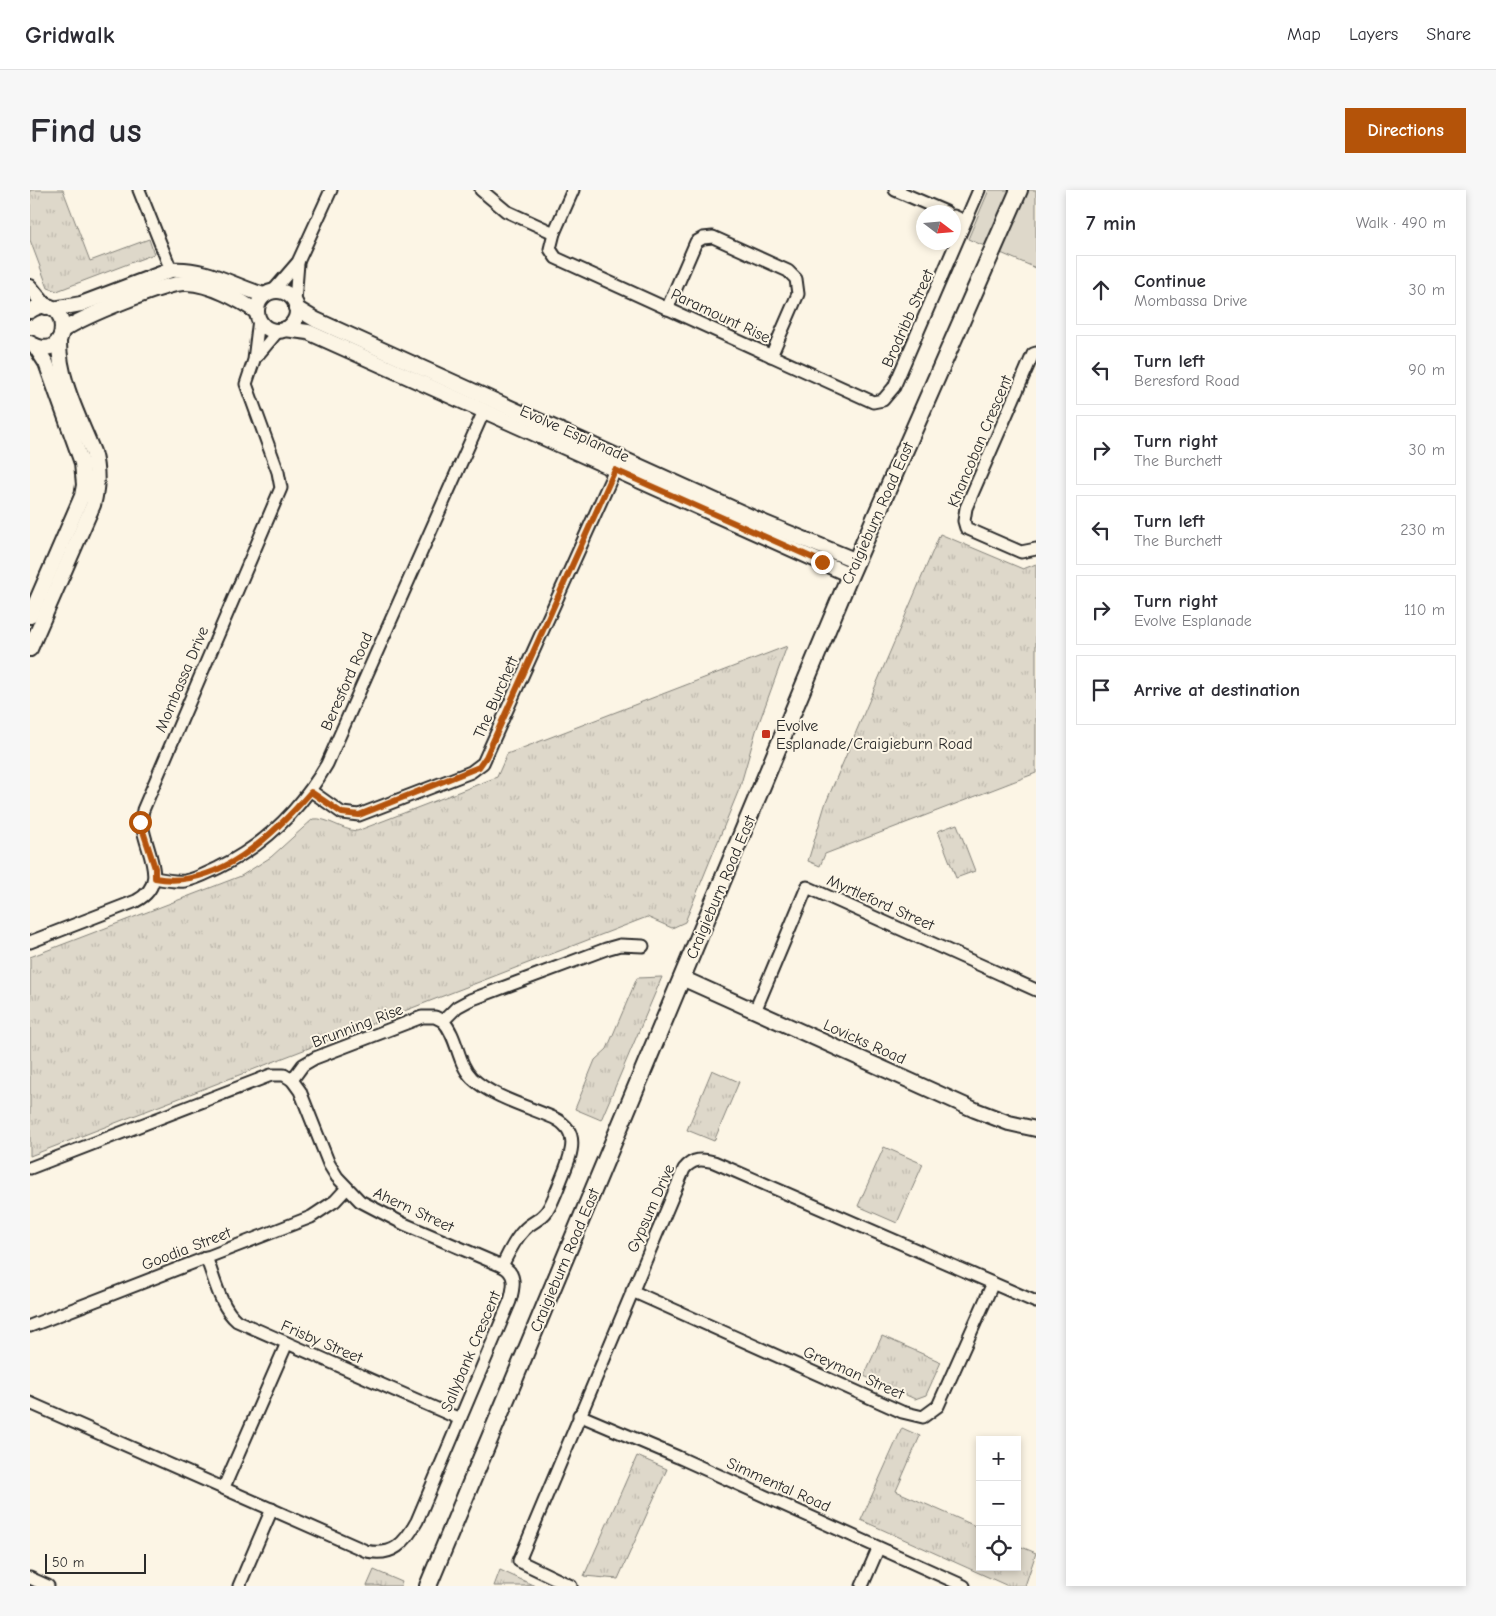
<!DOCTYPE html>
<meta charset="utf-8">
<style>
body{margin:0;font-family:"Comic Neue",sans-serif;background:#f7f7f7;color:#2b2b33}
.controls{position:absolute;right:15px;bottom:15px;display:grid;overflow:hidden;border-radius:0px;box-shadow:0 2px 8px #0003}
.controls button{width:45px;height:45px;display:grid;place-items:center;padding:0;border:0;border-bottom:1px solid #e1e1e2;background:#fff;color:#2b2b33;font:25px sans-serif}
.compass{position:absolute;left:886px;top:15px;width:45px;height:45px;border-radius:50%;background:#fff;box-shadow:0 2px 8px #0003;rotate:106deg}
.scale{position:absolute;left:15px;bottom:12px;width:101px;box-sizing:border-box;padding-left:5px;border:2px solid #2b2b2b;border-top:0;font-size:14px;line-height:18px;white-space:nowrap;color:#2b2b2b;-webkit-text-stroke:4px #fcf5e5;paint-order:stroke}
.stop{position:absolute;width:15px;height:15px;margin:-11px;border:4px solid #b45309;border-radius:50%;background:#fff}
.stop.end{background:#b45309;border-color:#fff;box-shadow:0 1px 5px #0008}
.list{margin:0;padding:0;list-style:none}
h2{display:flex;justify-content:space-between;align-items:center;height:65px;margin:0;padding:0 20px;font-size:21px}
h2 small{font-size:16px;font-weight:400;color:#7c7c81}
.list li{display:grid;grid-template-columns:32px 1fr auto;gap:15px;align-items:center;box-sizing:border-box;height:70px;margin:0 10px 10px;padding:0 10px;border:1px solid #e1e1e2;border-radius:0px}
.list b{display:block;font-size:19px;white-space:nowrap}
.list p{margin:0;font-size:16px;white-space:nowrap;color:#7c7c81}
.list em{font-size:16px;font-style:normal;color:#7c7c81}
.icon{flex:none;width:28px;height:28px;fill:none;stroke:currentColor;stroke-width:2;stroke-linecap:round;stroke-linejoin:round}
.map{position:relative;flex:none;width:1006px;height:1396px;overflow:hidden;border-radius:0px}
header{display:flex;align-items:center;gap:30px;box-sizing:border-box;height:70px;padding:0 25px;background:#fff;border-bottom:1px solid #e1e1e2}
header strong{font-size:24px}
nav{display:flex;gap:28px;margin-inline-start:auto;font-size:18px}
.intro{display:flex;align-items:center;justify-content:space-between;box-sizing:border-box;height:120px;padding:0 30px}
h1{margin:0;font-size:35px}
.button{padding:12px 22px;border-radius:0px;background:#b45309;color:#fff;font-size:18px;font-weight:700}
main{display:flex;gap:30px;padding:0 30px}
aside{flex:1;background:#fff;border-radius:0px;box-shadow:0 2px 8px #0003}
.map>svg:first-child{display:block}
.green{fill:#ded8ca;stroke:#84827a}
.park{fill:url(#park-tufts);stroke:#84827a}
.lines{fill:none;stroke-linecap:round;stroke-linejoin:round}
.minor-casing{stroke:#2b2b2b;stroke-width:15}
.tertiary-casing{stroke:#2b2b2b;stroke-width:18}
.secondary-casing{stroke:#2b2b2b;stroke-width:20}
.minor{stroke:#fcf5e5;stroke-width:11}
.tertiary{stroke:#fcf5e5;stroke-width:14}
.secondary{stroke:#fcf5e5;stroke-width:16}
.route{stroke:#b45309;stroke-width:6}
.poi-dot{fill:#c8321e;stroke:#fcf5e5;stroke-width:2}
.labels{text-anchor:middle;stroke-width:4;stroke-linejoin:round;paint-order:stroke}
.street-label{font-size:16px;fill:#2b2b2b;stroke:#fcf5e5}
.poi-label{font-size:16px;fill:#2b2b2b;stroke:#fcf5e5;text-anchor:start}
</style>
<header>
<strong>Gridwalk</strong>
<nav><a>Map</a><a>Layers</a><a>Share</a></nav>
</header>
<div class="intro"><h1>Find us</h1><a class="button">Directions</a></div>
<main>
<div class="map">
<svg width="1006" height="1396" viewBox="0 0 1006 1396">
<defs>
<pattern id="park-tufts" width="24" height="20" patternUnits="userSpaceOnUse" patternTransform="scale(1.25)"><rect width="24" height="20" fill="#ded8ca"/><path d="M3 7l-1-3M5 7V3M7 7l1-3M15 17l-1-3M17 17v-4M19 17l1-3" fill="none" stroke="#bfbaae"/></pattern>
</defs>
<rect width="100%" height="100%" fill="#fcf5e5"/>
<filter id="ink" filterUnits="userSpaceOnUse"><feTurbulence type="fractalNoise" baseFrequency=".02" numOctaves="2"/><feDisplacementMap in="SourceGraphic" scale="10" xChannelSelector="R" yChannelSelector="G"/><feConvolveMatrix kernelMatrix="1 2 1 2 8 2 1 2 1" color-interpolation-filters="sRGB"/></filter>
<g filter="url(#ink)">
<path class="green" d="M959,0H1006V78L938,49Z"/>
<g class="park">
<path d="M0,0H33L60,71L119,49L124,64L27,101L18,98L0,50Z"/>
<path d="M910,344L993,379L1006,374V583L795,664L790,676L778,671L795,615Z"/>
<path d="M757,456L726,541L710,597L655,732L642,738L617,727L0,966V767L211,686L241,667L283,629C297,627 311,640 327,641L467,587L477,564Z"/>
<path d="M927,634L945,681L926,688L908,641Z"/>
<path d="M632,787L571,930L545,919L565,870L577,859L607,788Z"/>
<path d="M682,880L709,892L684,951L657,940Z"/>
<path d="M854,957L893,974L867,1033L828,1016Z"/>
<path d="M852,1146L911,1172L896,1205L885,1209L834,1186Z"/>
<path d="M872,1238L890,1246L866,1301L950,1338V1377H987V1355L1006,1363L995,1396H978L831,1330Z"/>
<path d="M607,1266L637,1279L588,1389L554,1386Z"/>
<path d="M344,1380L372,1392L370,1396H337Z"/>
<path d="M470,1380L505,1396H464Z"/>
</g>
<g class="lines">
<g class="minor-casing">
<g id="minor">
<path d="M109,0L141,80"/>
<path d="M451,0L476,21L524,43"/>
<path d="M543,0L524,43L520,59L526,68L843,212L853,210L864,197L949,0"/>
<path d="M865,0L916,22"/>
<path d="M924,26L935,31"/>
<path d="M243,101L268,72L301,0"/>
<path d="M265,111L268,73"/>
<path d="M637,119L666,52L673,48L683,47L758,81L766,89L768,104L741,166"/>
<path d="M1006,163L1003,164L936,318L934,331L936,338L991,362L1006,359"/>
<path d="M227,166L248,141"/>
<path d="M281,601L312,623L329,625L441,582L453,573L585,280"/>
<path d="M125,688C135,690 145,692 155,691C167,689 177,683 188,678C235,655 271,619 297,574L454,221"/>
<path d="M0,752L106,711C146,690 105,651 113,620L251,298L248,282L216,194L224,170L229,129"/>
<path d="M725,821L777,697L1006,800"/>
<path d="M262,890L270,901L299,974L307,987L330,1011L374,1034L472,1076"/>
<path d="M0,978L241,885H254L262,890L273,875L285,868L392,827H405L413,831L427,817L440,810L576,759L590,755L613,756"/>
<path d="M176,1067C184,1087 190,1117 207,1131L430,1229"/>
<path d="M602,1101L872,1222L893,1227L908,1216L963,1093"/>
<path d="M0,1136L281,1027L305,1011L317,998"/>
<path d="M0,1213L336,1361C363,1367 375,1353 387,1331L480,1111C484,1097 487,1083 472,1076C478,1064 484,1050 494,1040C501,1032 511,1030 517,1021C523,1012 527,1000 531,990C540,967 553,942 524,928C499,917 462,907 442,888C427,873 428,847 413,831"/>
<path d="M549,1225L648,1267L934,1396"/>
<path d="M194,1297L257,1153"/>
<path d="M0,1388L18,1396"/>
<path d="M209,1396L242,1319"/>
<path d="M541,1396L489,1371L654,979C663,968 672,969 684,972L1006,1112"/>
<path d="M832,1396L848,1359"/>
</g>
</g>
<g class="tertiary-casing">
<g id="tertiary">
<path d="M0,97L16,117"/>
<circle cx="247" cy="121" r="20"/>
<path d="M266,118L286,130L730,331L827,371"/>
<path d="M23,119L51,114L141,80C175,77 203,96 234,105"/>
<path d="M0,121C41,95 44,178 0,153"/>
<path d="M255,139L278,142L820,385"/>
<path d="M33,140C53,127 135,92 157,93C180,94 209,109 227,122"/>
<path d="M0,426L52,306L54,295L52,273L16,173L5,156"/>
<path d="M0,459L63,315C68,297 68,280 63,262C48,225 28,188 29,149"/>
<path d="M652,788L945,920L979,933L1006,939"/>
</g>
</g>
<g class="secondary-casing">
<path id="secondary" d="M398,1396L820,385L989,0"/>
</g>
<use href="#minor" class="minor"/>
<use href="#tertiary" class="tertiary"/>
<use href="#secondary" class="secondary"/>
</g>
</g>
<g class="lines" filter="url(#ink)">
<path class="route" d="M110,632L125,678V688C188,700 243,645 281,602L312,623L329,625L449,577L456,567L585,280L792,372"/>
</g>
<rect class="poi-dot" x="731" y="539" width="10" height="10" rx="2.5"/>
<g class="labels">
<g class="street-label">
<text transform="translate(691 125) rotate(25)" y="6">Paramount Rise</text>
<text transform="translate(877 128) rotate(-66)" y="6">Brodribb Street</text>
<text transform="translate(545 243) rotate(24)" y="6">Evolve Esplanade</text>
<text transform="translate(949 251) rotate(-67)" y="6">Khancoban Crescent</text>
<text transform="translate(847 323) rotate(-66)" y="6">Craigieburn Road East</text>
<text transform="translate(151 489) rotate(-67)" y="6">Mombassa Drive</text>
<text transform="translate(316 491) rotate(-66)" y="6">Beresford Road</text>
<text transform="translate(465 507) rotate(-66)" y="6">The Burchett</text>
<text transform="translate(690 697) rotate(-67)" y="6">Craigieburn Road East</text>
<text transform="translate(851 712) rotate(24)" y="6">Myrtleford Street</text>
<text transform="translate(327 835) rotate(-21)" y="6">Brunning Rise</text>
<text transform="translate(835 851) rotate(24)" y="6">Lovicks Road</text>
<text transform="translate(620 1018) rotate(-66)" y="6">Gypsum Drive</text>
<text transform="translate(384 1019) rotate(25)" y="6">Ahern Street</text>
<text transform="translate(156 1058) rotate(-21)" y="6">Goodia Street</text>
<text transform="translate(534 1070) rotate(-67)" y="6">Craigieburn Road East</text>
<text transform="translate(292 1151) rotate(23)" y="6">Frisby Street</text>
<text transform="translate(440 1161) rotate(-67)" y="6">Sallybank Crescent</text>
<text transform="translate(824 1182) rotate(24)" y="6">Greyman Street</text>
<text transform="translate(749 1294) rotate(24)" y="6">Simmental Road</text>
</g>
<g class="poi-label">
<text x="746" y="541">Evolve<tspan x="746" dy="18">Esplanade/Craigieburn Road</tspan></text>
</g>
</g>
</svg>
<div class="controls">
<button>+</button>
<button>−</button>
<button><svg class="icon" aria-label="locate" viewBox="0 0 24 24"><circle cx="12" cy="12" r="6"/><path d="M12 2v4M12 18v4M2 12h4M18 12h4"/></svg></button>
</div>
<svg class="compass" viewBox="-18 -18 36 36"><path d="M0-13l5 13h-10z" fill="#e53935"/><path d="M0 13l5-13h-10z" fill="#7c7c81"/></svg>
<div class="scale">50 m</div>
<div class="stop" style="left:110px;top:632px"></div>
<div class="stop end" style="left:792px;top:372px"></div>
</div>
<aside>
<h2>7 min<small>Walk · 490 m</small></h2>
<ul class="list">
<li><svg class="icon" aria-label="ahead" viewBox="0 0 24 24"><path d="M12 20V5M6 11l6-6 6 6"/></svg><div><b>Continue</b><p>Mombassa Drive</p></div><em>30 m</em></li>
<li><svg class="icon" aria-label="left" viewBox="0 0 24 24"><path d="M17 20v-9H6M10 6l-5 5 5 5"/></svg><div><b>Turn left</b><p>Beresford Road</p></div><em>90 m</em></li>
<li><svg class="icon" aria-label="right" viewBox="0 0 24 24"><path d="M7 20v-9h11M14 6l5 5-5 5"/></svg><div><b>Turn right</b><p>The Burchett</p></div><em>30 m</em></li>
<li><svg class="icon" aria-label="left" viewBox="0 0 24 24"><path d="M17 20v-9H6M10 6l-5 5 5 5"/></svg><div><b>Turn left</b><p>The Burchett</p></div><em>230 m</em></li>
<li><svg class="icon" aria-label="right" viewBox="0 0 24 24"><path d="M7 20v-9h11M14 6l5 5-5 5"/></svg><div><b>Turn right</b><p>Evolve Esplanade</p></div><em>110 m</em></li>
<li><svg class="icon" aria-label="arrive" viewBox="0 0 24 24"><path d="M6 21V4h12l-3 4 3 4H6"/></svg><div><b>Arrive at destination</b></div></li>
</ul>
</aside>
</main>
